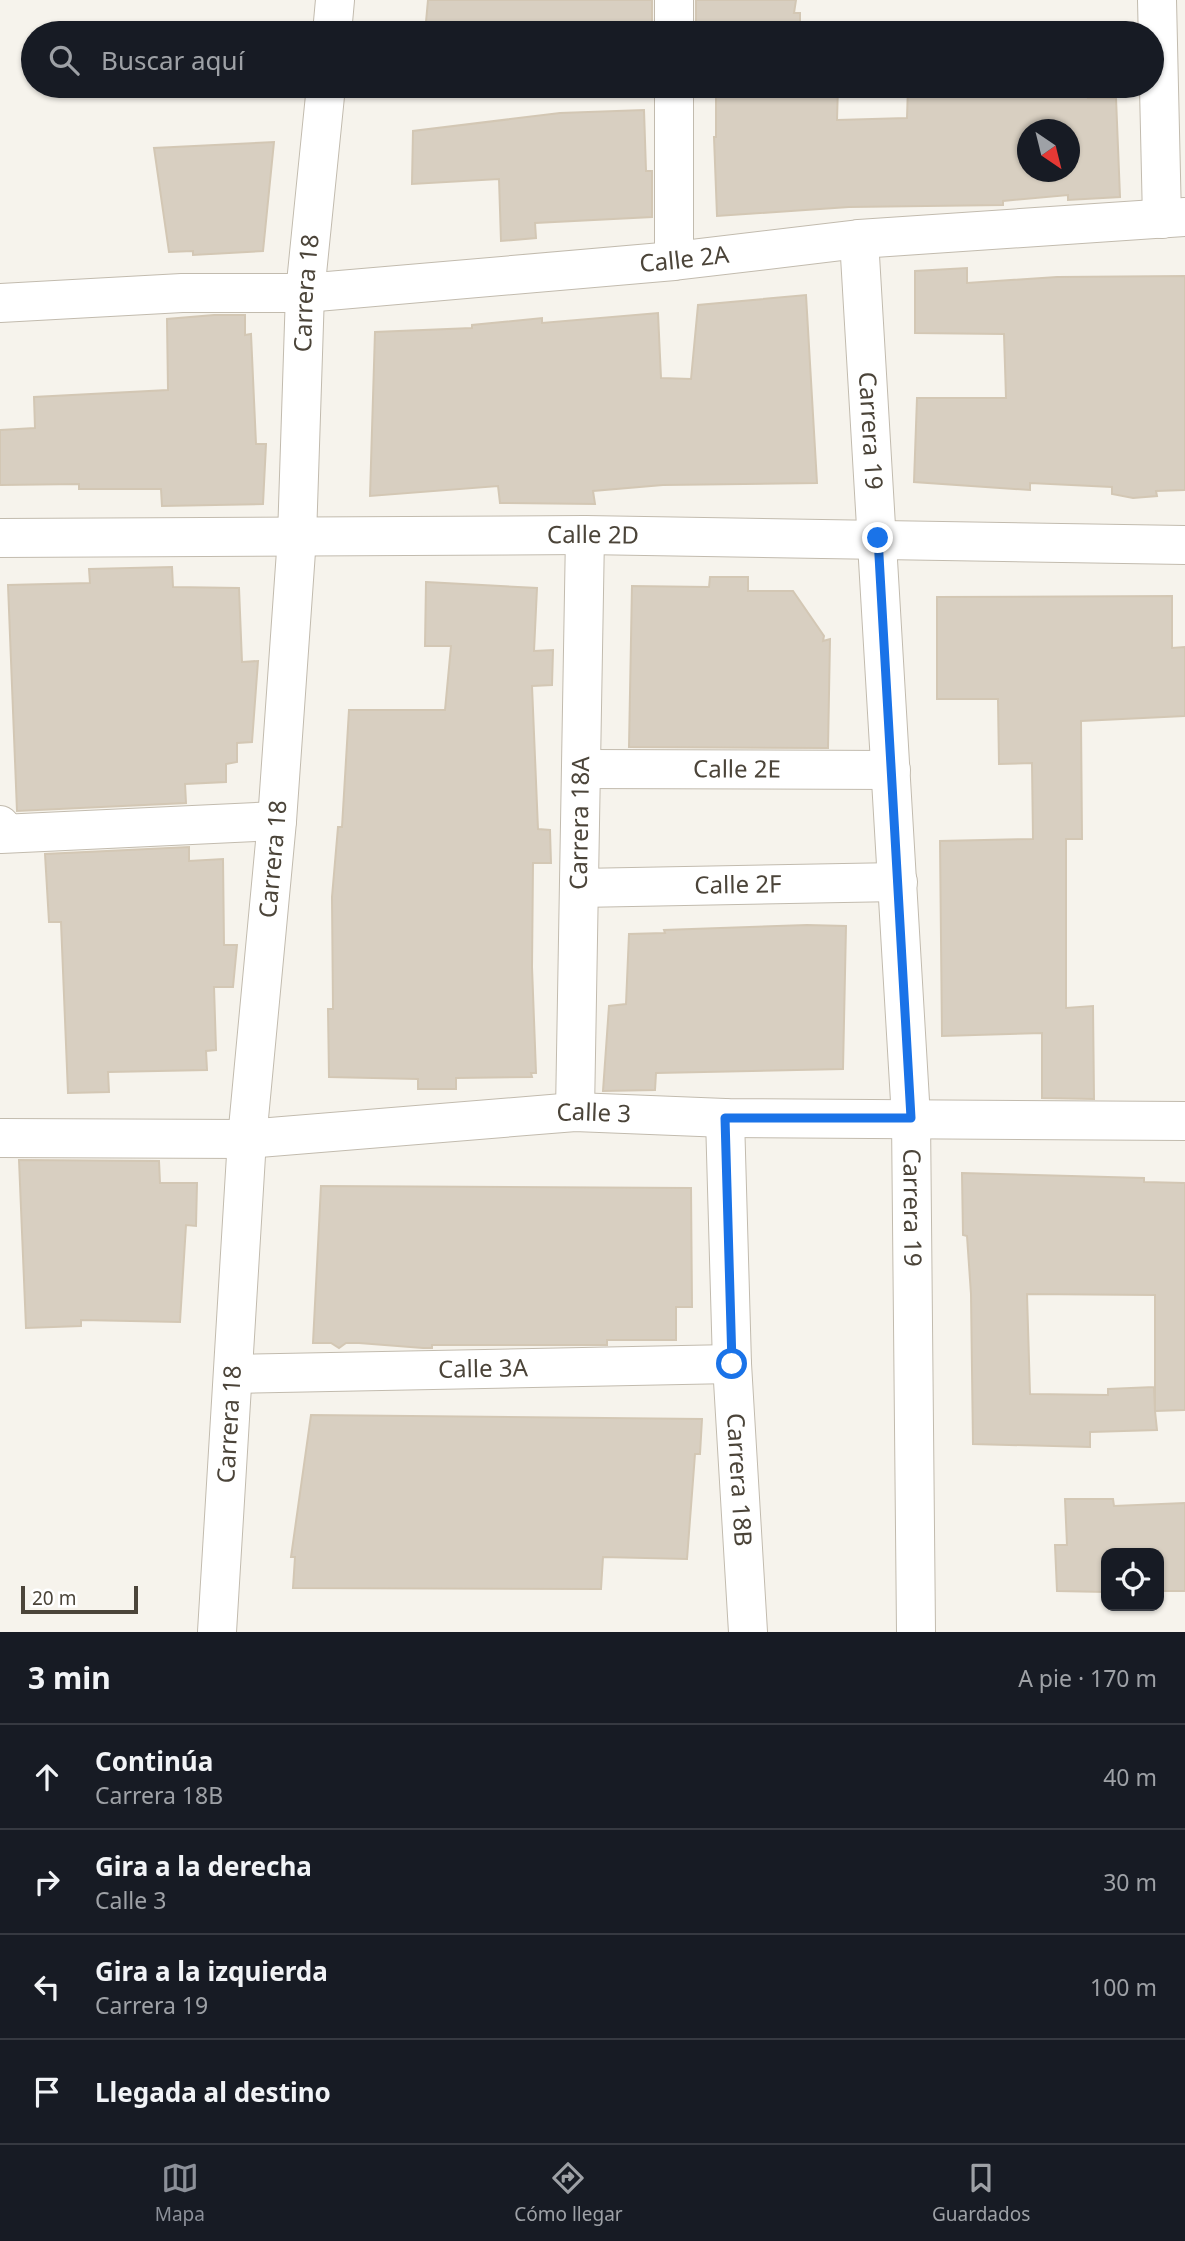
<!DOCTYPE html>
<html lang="es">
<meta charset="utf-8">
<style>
body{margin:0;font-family:"Noto Sans",sans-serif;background:#20242c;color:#f1f3f6}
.controls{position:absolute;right:21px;bottom:21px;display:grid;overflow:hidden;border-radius:14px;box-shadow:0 2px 5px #0004}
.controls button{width:63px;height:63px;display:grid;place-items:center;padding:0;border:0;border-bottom:2px solid #363941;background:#171b24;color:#f1f3f6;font:35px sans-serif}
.compass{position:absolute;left:1017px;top:119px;width:63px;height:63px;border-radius:50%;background:#171b24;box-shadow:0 2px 5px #0004;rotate:145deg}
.scale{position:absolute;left:21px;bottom:18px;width:117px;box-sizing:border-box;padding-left:7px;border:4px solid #4b4439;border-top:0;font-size:19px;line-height:24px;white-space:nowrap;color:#4b4439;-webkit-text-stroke:5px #fff;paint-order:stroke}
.stop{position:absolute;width:21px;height:21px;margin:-16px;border:5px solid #1a73e8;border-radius:50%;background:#fff}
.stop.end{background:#1a73e8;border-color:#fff;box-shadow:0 2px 7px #0008}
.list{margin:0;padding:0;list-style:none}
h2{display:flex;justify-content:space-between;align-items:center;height:91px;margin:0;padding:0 28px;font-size:30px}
h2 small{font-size:23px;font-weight:400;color:#9ea1a6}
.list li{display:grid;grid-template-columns:46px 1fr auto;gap:21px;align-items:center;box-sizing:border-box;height:105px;padding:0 28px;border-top:2px solid #363941}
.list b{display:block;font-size:26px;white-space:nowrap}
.list p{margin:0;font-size:23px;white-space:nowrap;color:#9ea1a6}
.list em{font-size:23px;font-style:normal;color:#9ea1a6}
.icon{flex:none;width:38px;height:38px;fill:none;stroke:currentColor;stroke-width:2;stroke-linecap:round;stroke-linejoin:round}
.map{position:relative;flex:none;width:1185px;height:1632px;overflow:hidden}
.search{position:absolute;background:#171b24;box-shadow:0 2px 5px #0004;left:21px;right:21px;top:21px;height:77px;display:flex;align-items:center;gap:18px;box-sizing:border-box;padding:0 24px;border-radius:38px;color:#9ea1a6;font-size:26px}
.sheet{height:511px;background:#171b24}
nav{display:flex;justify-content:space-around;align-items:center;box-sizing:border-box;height:98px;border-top:2px solid #363941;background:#171b24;font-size:19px;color:#9ea1a6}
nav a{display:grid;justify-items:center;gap:4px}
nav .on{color:#8c9099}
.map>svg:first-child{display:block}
.building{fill:#d8cfc1;stroke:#d3c7b4;stroke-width:2;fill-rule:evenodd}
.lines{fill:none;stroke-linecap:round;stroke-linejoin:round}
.minor-casing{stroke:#c2bbae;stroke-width:40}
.minor{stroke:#fff;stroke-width:38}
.route{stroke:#1a73e8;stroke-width:9}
.labels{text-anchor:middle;stroke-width:5;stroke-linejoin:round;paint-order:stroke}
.street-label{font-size:24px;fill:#4b4439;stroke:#fff}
</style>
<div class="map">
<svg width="1185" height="1632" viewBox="0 0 1185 1632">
<rect width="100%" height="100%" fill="#f6f3ec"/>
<g class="building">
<path d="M428,0H652V33H425Z"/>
<path d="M696,0H796L794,13H800V27H840V33H696Z"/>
<path d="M716,86H838L837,120L907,118L908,86H1089L1088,98H1116L1120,197L1068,200V195L1003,201V205L849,207L717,216L714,137H716ZM1027,130H1069V172H1027Z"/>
<path d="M644,110L646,171H652V217L535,223L536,238L501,241L499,179L412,184L413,131L560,113Z"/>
<path d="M274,142L263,251L193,255V251L169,252L154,148Z"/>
<path d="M967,268V283L1057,277L1185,276V490L1156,491L1157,496L1133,498L1112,494V487L1030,483V490L914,482L917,398H1006L1004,334L915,333V271Z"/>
<path d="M806,295L817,483L663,485L593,491L595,504L500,503L498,486L370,496L375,332L472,328V325L542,318V323L658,313L661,378L691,379L698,305Z"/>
<path d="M214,315H245V335L251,334L256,444H266L263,504L162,506L161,489H79V484L0,485V430L35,428L34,397L168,390L167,319Z"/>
<path d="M172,567L173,587L239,588L242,662L258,661L252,742L237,743V762L226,764V782L185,784L186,803L17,811L8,585L90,583L89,569Z"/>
<path d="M710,577H748V591H793L824,636L823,641L830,639L828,748L629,747L632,586L709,587Z"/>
<path d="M426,582L537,588L534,651L553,650L552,685L532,686L538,829L550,830L551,863H533L532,967L536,1073H531L532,1077L456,1078V1089H418V1079L329,1077L328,1009H333L332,897L338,827H342L349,710H445L451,646H425Z"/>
<path d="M1172,596V648L1185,647V716L1081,721L1082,839H1066V1008L1093,1006L1094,1099L1042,1098V1033L942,1036L940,841L1033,839L1032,763L999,764L998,699H937V597Z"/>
<path d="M189,847V861L223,859L224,945H237L233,987H214L216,1050L206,1051L207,1070L108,1072L109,1092L68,1093L61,922H49L45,854Z"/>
<path d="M807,925L846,926L843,1069L656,1073L655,1090L603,1091L609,1006L626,1004L629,934L665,933L664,930Z"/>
<path d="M19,1160L159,1161L160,1183H197L196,1226L186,1225L180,1322L81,1320V1326L26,1328Z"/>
<path d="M962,1173L1144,1178V1182L1185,1183V1410L1155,1411L1157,1430L1090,1432V1447L973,1444L971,1294L967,1236L963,1235ZM1027,1294L1155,1295V1411L1154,1387L1108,1389V1395L1030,1394Z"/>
<path d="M321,1186L691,1188L692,1307H676V1340H607V1345H432V1348H423L359,1343H346L339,1348L331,1343H313Z"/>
<path d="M311,1415L702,1419L700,1454H695L687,1559L603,1557L601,1589L293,1588L295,1557H291Z"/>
<path d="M1065,1499H1113L1114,1506L1185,1503V1591H1159V1553H1106V1592L1057,1591L1055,1545H1067Z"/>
</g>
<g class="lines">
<g class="minor-casing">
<g id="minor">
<path d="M674,0V33"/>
<path d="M1157,0L1162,219"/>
<path d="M332,33L335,0"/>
<path d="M674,86V261"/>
<path id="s1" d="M859,239L911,1118L916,1632"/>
<path id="s2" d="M0,303L182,293H305L674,261L859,239L1185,217"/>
<path id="s3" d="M0,538L585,535L1185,545"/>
<path id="s4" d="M581,769L891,770"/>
<path d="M0,825L1,834L277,821"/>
<path id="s5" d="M579,888L898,882"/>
<path id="s6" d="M575,1112L585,535"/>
<path id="s7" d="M725,1118L732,1364L748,1632"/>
<path id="s8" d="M0,1138L247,1139L575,1112L725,1118L1185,1121"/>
<path id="s9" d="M233,1374L732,1364"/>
<path id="s10" d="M217,1632L247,1139L277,821L297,537L305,293L326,86"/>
</g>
</g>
<use href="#minor" class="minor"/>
</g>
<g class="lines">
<path class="route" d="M732,1364L725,1118H911L878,538"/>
</g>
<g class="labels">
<g class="street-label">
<text dy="8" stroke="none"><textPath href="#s2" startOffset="686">Calle 2A</textPath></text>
<text dy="8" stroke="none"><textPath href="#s10" startOffset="1342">Carrera 18</textPath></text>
<text dy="8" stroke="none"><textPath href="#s1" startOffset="192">Carrera 19</textPath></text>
<text dy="8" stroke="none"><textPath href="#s3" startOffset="593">Calle 2D</textPath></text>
<text dy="8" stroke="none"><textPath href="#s4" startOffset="156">Calle 2E</textPath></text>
<text dy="8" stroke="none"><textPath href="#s6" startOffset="289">Carrera 18A</textPath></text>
<text dy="8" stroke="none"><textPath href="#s10" startOffset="775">Carrera 18</textPath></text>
<text dy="8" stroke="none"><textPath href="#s5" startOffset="159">Calle 2F</textPath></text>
<text dy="8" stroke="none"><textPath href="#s8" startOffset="595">Calle 3</textPath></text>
<text dy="8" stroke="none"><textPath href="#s1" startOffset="970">Carrera 19</textPath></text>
<text dy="8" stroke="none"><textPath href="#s9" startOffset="250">Calle 3A</textPath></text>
<text dy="8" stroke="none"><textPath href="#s10" startOffset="208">Carrera 18</textPath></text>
<text dy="8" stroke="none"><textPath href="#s7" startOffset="362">Carrera 18B</textPath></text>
</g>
</g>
</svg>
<div class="controls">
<button><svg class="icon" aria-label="locate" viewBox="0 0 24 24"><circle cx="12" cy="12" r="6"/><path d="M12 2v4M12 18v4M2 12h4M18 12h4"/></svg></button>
</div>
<svg class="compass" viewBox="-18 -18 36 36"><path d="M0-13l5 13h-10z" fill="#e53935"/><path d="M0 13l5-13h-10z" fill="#9ea1a6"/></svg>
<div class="scale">20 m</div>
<div class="stop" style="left:732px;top:1364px"></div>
<div class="stop end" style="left:878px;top:538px"></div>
<div class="search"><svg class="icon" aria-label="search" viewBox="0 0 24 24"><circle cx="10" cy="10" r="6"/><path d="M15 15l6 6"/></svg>Buscar aquí</div>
</div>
<section class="sheet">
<h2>3 min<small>A pie · 170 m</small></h2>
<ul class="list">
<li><svg class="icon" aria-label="ahead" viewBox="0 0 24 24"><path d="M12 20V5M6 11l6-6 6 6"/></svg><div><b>Continúa</b><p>Carrera 18B</p></div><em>40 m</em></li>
<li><svg class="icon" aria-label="right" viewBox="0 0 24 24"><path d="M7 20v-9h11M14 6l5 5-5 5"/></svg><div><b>Gira a la derecha</b><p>Calle 3</p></div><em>30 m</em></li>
<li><svg class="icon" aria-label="left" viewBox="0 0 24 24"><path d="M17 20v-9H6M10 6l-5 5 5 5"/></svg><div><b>Gira a la izquierda</b><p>Carrera 19</p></div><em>100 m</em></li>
<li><svg class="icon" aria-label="arrive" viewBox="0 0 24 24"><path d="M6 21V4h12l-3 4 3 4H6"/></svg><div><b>Llegada al destino</b></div></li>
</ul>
</section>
<nav>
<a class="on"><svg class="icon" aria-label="map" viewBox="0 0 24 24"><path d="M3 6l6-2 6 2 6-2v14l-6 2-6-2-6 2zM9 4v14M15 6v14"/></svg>Mapa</a>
<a><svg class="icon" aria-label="directions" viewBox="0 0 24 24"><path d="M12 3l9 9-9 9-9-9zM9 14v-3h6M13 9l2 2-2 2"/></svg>Cómo llegar</a>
<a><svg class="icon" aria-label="saved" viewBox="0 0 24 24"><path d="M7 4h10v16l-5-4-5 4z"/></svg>Guardados</a>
</nav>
